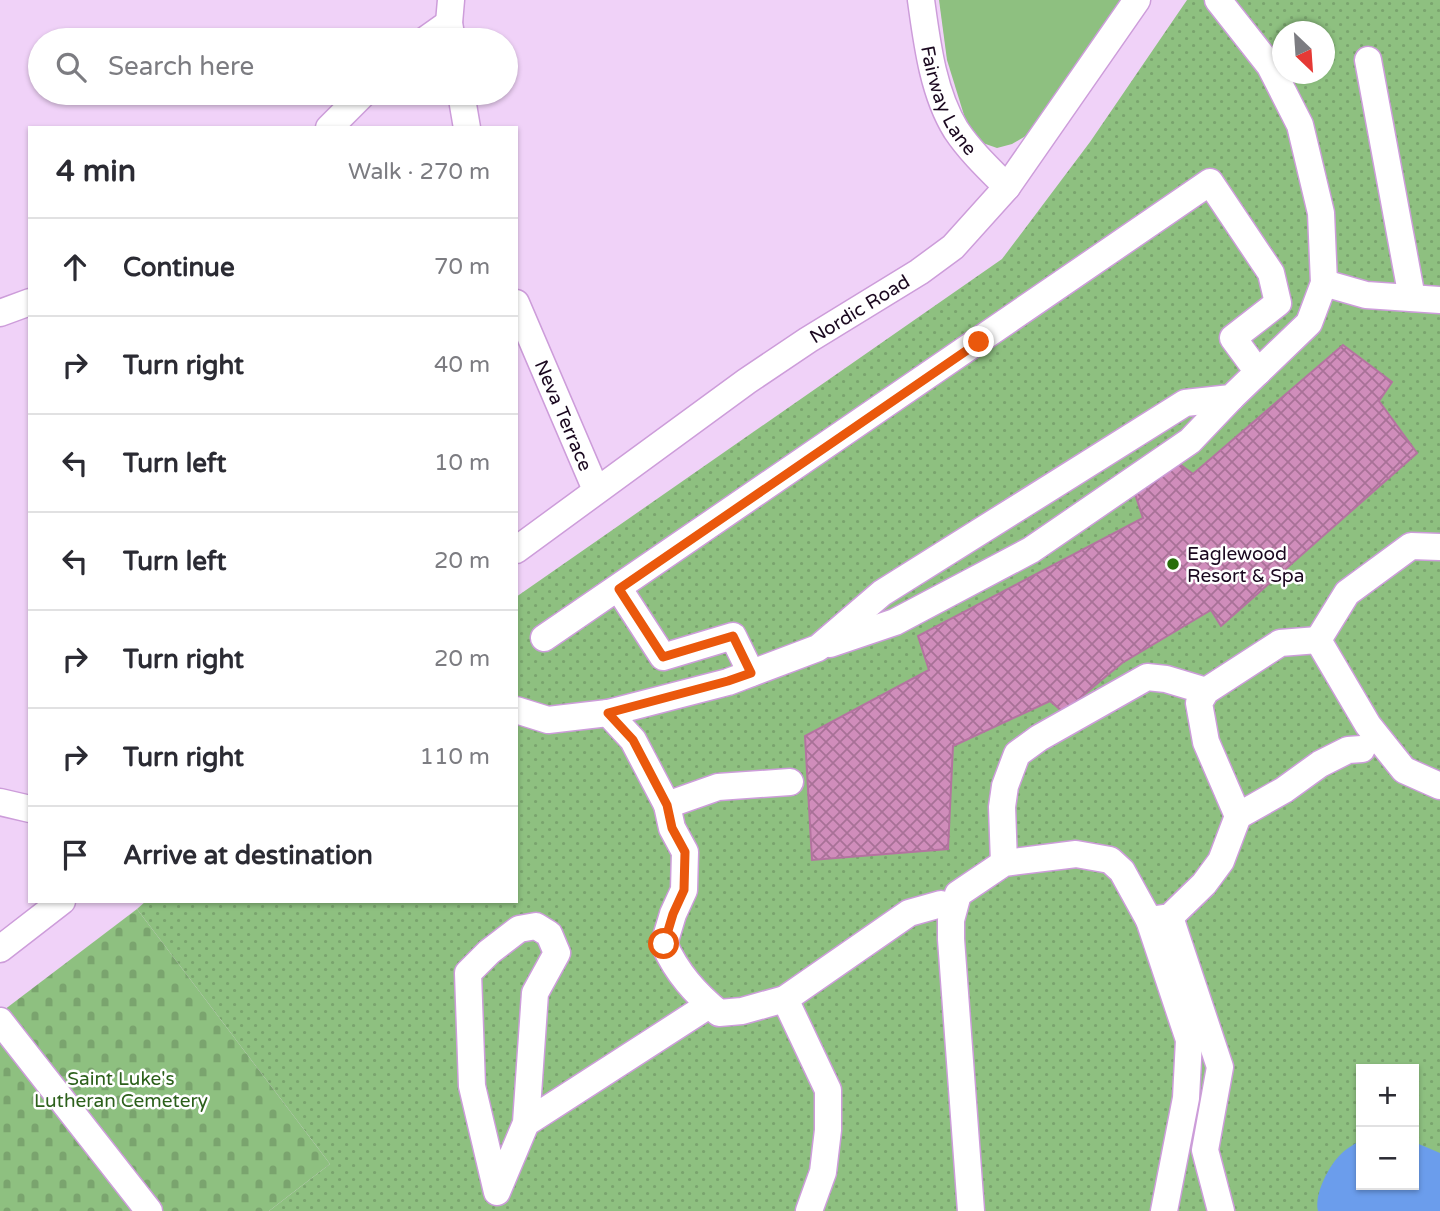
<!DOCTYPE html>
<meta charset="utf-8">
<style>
body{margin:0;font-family:"Varela Round",sans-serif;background:#f7f7f7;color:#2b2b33}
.controls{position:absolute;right:21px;bottom:21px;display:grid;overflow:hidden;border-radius:0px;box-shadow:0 2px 5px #0004}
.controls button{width:63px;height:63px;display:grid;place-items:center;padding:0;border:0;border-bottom:2px solid #e1e1e2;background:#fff;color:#2b2b33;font:35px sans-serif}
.compass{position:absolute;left:1272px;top:21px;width:63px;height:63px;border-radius:50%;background:#fff;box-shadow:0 2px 5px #0004;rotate:155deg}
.stop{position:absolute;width:21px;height:21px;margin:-16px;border:5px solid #ea580c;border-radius:50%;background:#fff}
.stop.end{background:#ea580c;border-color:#fff;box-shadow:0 2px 7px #0008}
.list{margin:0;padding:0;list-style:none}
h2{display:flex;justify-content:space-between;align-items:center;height:91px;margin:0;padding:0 28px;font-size:30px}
h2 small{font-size:23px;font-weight:400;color:#7c7c81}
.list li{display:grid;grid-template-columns:46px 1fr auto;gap:21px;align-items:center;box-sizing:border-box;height:98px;padding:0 28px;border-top:2px solid #e1e1e2}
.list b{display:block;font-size:26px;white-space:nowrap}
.list em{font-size:23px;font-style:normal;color:#7c7c81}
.icon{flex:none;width:38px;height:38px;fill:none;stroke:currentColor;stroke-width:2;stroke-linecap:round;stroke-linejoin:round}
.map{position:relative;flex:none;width:1440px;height:1211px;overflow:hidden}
.search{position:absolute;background:#fff;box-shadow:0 2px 5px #0004;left:28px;top:28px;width:490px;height:77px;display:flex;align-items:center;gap:18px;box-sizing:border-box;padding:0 24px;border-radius:38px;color:#7c7c81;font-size:26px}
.panel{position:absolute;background:#fff;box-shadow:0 2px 5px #0004;left:28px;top:126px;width:490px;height:777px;border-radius:0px}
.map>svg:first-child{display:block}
.grass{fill:url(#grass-dots);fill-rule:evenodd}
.cemetery{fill:url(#cemetery-stones)}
.green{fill:#8ec080}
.water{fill:#6b9dec}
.building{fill:url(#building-cross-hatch);stroke:#b473a0;stroke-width:2}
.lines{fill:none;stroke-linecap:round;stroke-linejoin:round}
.minor-casing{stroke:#cd9dda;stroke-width:29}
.minor{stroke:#fff;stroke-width:26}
.route{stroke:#ea580c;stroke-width:9}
.poi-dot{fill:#276d09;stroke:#fff;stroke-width:2.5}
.labels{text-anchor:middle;stroke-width:5;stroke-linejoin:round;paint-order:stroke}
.street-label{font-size:19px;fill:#1a081f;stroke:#fff}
.poi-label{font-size:19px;fill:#1a081f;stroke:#fff;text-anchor:start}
.park-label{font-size:19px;fill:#2c601b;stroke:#fff}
</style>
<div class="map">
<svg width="1440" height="1211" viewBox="0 0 1440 1211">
<defs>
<pattern id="grass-dots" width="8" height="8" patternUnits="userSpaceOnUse" patternTransform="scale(1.75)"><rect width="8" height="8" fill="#8ec080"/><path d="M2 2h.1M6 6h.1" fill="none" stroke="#7aa46e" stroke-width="1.8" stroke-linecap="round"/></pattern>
<pattern id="cemetery-stones" width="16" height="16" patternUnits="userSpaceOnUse" patternTransform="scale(1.75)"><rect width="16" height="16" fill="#8ec080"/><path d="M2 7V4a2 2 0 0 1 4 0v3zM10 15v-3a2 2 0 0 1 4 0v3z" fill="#7aa46e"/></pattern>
<pattern id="building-cross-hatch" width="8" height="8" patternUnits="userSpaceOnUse" patternTransform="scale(1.75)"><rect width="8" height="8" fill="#d08dbb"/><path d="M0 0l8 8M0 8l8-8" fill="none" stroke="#a87197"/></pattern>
</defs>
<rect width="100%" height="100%" fill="#f0d2f8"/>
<path class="grass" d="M1187,0H1440V1211H269L330,1164L137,909L146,901H516V597L1002,259L1090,142ZM1282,32H1324V74H1282ZM1361,1069H1414V1185H1361Z"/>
<path class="cemetery" d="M137,909L330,1164L269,1211H0V1013Z"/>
<path class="green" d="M939,0H1121L1029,134L1012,144L997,148L980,142L968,128L947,60Z"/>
<path class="water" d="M1361,1140V1185H1414V1142L1440,1153V1211H1318C1314,1194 1329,1165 1342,1153C1347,1148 1355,1144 1361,1140Z"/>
<path class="building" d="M1343,345L1392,382L1379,401L1417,453L1221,626L1211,610L1122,663L1063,712L1050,701L953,746L948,849L812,860L805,736L929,670L918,636L1143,518L1134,491L1177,462L1193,474Z"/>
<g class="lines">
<g class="minor-casing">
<g id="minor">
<path d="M451,0L449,23L452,40"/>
<path id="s1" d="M921,0C927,43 933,93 956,130C970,151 989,169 1007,187"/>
<path d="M425,40L449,23"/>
<path d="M1368,60L1412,298"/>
<path d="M461,93L467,128"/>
<path d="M329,128L364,93"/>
<path d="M1324,283L1366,295L1440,300"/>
<path id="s2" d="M516,303L596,490"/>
<path d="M0,313L30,302"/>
<path d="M1440,547L1411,546L1347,593L1318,640L1368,725L1404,770L1440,786"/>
<path id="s3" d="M516,550L747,381L808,340L919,272L953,247L1007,187L1137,0"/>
<path d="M619,589L663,657L733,636L751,673"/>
<path d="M544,638L1210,182L1271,273L1278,303L1233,338L1258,372"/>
<path d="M830,644L895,622L1031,550L1190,441L1231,398"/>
<path d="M516,710L548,720L608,713L728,682L818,648L882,593L1185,403L1231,398L1309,323L1324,283L1321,213L1300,125L1270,66L1218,0"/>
<path d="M608,713L633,740L667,805L718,787L790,782"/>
<path d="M0,802L30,809"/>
<path d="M667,805L672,828L685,852L684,890L673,914L664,944C677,973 695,993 719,1013L742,1011L785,999L909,913L941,904"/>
<path d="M1238,816L1206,742L1199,703L1206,691L1280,643L1318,640"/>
<path d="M1004,863L1002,807L1005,786L1017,754L1039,738L1147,677L1166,679L1206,691"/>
<path d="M1170,917L1220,1067L1205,1150L1221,1211"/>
<path d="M1149,920L1189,1040L1186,1098L1164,1211"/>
<path d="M0,949L62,901"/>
<path d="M785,999L828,1090V1130L823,1172L809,1211"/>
<path d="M0,1021L149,1211"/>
<path d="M526,1123L497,1192L472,1086L468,973L489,952L519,929L536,926L549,934L557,953L535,993L526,1123L709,1005"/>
<path d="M971,1211L951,939V920L958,894L1004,863L1076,854L1110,860L1122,871L1149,920L1170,917L1204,884L1221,861L1238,816L1284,790L1320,764L1348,750L1362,749"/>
</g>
</g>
<use href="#minor" class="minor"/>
</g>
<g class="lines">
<path class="route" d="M664,944L673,914L684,890L685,852L672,828L667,805L633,740L608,713L728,681L751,673L733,636L663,657L619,589L979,342"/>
</g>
<circle class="poi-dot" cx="1173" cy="564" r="7"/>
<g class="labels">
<g class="street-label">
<text dy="7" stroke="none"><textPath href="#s1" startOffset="105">Fairway Lane</textPath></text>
<text dy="7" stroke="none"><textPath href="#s3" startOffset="420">Nordic Road</textPath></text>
<text dy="7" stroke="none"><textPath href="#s2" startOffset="122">Neva Terrace</textPath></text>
</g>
<g class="poi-label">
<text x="1187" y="560">Eaglewood<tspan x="1187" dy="22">Resort &amp; Spa</tspan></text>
</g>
<g class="park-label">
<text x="121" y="1085">Saint Luke's<tspan x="121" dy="22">Lutheran Cemetery</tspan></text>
</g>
</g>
</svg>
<div class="controls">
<button>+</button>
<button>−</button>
</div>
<svg class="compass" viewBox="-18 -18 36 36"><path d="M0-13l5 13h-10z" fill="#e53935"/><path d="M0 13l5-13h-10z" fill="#7c7c81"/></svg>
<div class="stop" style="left:664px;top:944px"></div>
<div class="stop end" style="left:979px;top:342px"></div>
<div class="search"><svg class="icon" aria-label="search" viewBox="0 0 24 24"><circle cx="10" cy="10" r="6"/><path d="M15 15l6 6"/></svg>Search here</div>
<section class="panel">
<h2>4 min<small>Walk · 270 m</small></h2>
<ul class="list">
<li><svg class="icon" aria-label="ahead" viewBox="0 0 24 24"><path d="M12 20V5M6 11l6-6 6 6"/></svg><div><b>Continue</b></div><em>70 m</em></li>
<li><svg class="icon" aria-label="right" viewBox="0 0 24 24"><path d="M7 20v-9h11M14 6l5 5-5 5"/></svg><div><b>Turn right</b></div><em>40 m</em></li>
<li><svg class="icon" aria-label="left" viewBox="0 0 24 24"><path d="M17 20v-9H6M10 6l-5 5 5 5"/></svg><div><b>Turn left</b></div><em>10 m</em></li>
<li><svg class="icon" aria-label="left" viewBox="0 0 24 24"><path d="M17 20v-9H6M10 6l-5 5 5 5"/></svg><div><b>Turn left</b></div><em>20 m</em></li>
<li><svg class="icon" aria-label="right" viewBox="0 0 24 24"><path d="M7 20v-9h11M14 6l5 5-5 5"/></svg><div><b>Turn right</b></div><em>20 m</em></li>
<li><svg class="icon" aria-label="right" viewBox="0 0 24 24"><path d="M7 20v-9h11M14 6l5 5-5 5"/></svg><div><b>Turn right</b></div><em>110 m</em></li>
<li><svg class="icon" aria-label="arrive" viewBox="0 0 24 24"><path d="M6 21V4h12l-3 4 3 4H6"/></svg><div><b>Arrive at destination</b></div></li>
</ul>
</section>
</div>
